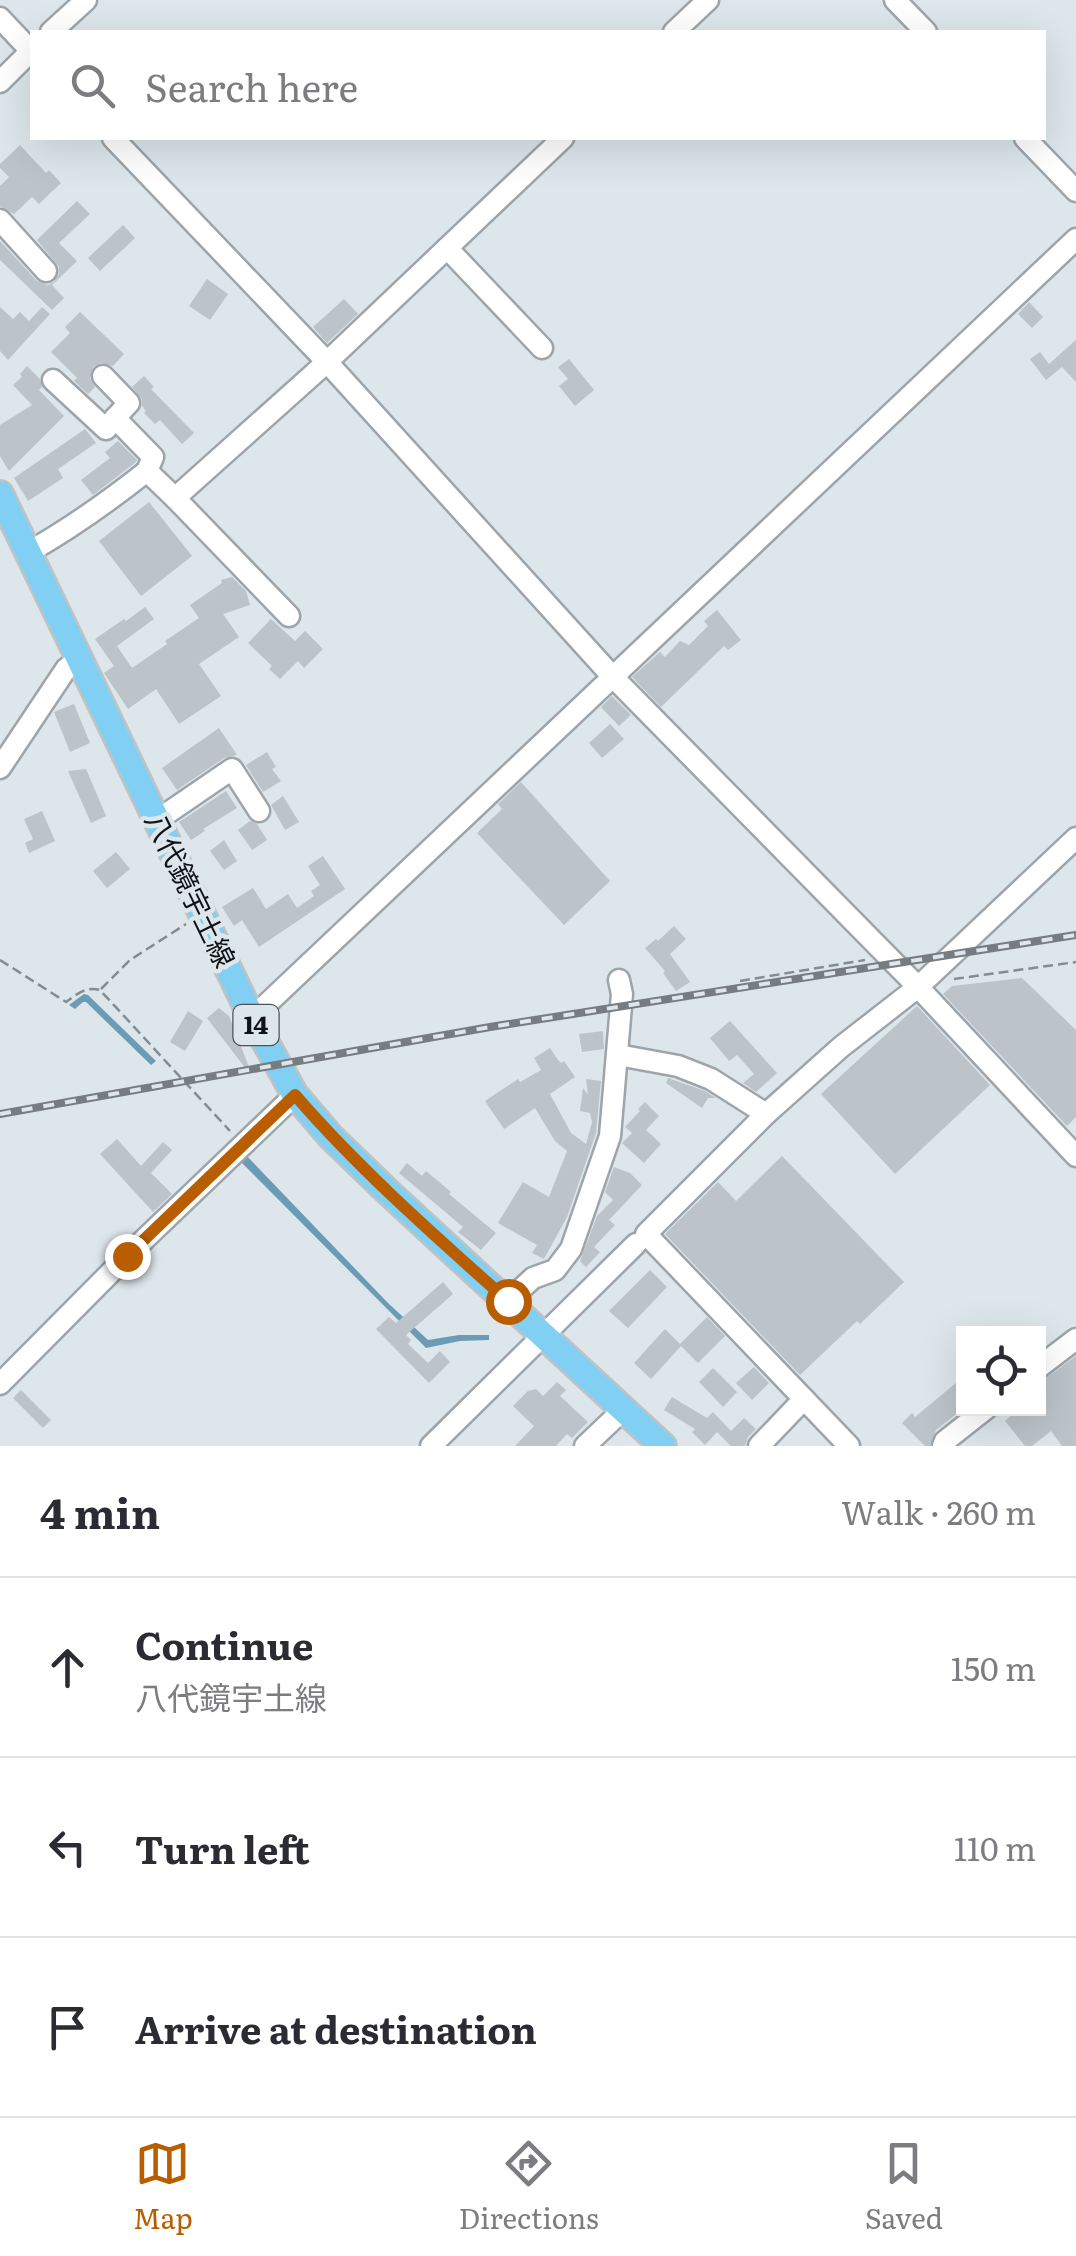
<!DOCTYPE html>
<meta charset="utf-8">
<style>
body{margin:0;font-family:Literata,"Noto Sans JP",serif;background:#f2f2f3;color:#2b2b33}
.controls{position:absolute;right:30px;bottom:30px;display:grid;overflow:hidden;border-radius:0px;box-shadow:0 10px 40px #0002}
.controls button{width:90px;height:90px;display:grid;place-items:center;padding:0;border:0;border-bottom:2px solid #e1e1e2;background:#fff;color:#2b2b33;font:50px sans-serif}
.stop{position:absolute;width:30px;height:30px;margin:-22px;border:8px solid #b95e00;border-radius:50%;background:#fff}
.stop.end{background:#b95e00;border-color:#fff;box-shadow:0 2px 10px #0008}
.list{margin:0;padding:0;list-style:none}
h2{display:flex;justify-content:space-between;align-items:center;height:130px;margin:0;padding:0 40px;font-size:42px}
h2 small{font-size:32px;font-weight:400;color:#7c7c81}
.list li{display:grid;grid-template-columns:65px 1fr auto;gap:30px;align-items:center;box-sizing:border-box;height:180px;padding:0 40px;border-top:2px solid #e1e1e2}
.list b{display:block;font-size:38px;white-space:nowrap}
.list p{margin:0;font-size:32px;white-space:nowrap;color:#7c7c81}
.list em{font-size:32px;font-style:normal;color:#7c7c81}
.icon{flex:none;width:55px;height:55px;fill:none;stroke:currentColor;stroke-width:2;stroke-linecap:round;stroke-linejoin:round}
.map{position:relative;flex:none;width:1076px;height:1446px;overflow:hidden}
.search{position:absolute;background:#fff;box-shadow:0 10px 40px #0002;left:30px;right:30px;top:30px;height:110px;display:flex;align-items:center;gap:25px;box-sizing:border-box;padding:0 35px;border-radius:0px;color:#7c7c81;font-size:38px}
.sheet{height:670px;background:#fff}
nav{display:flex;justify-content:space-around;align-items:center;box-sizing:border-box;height:140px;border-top:2px solid #e1e1e2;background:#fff;font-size:28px;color:#7c7c81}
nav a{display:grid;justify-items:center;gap:5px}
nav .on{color:#b95e00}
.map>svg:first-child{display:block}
.water{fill:#6c9bb6}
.building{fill:#bcc4c9}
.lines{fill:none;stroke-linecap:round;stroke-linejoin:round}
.minor-casing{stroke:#9da5aa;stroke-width:25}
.major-casing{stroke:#c1c2c2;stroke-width:30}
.path{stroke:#858c8f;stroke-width:2.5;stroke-dasharray:10 5;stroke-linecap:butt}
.minor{stroke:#fff;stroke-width:20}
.major{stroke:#82cff4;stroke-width:25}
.rail-casing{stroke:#767c80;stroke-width:8}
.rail{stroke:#dde6eb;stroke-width:4;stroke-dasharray:11;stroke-linecap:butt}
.route{stroke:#b95e00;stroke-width:12}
.labels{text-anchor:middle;stroke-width:9;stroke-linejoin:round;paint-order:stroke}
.shield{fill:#dde6eb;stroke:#4e5255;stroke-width:2.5}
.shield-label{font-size:25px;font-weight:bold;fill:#101315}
.street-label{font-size:28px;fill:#101315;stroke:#dde6eb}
</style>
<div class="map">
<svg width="1076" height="1446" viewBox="0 0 1076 1446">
<rect width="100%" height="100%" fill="#dde6eb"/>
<g class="water">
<path d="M84,994L88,995L156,1061L151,1065L86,1002H83L75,1009L69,1005Z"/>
<path d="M242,1151L388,1303L428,1340L459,1335H489V1340L460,1341L426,1348L236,1157Z"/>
</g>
<g class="building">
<path d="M20,145L46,173L49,170L61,183L39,204L32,197L14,214L0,206V186L9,177L0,168V164Z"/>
<path d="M77,201L90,214L59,243L77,261L52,285L64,298L52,310L0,260V241L37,281L48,285L54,282L59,274V267L37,240Z"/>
<path d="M123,225L135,238L100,271L88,258Z"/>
<path d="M207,279L228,294L210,320L189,306Z"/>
<path d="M344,299L358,314L327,343L313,327Z"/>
<path d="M1029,302L1043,317L1032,328L1018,314Z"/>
<path d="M0,307L13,319L20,312L29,321L42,307L50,314L8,360L0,351Z"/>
<path d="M80,312L124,354L113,366L101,363L93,367L90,378L95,387L88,394L74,381L77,378L51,352L70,333L65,327Z"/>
<path d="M1076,340V382L1062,367L1046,380L1030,359L1040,352L1049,364Z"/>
<path d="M569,359L594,390L575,406L559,386L568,379L558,367Z"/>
<path d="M27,366L40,379L42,387L39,390L64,416L9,471L0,456V425L32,405L13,385L22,377L20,374Z"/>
<path d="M144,376L154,387L151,389L194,433L182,444L160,420L155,424L144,413L146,411L142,406V399L132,387Z"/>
<path d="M85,429L96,443L58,469L63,478L28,501L14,478Z"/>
<path d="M118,441L137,460L136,462L93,495L81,480L110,458L105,452Z"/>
<path d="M149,502L192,556L141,596L99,541Z"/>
<path d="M232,577L246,591L250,605L223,614L239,637L199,664L221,696L179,724L156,689L128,709L104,673L114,666L95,639L124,619L126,621L145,607L154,619L117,646L132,668L167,644L165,641L199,618L190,605L222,583L221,580Z"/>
<path d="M717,610L741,640L728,650L724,646L661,707L632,677L660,652L665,657L680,641L689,645L708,626L704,621Z"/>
<path d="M271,619L295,641L305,631L323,649L304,668L298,661L280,679L269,669L272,666L248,643Z"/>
<path d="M612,696L631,715L619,726L601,707Z"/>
<path d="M74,704L90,743L70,752L54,712Z"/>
<path d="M610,724L624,739L602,758L589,743Z"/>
<path d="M219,728L237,755L224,758L177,790L162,768Z"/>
<path d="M267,752L276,767L272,769L281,781L263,792L246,765Z"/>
<path d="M86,769L106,816L91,823L68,771Z"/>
<path d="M521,782L610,881L564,925L477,833L502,809L498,804Z"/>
<path d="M226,791L237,808L203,829L205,831L191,840L179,822Z"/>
<path d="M283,796L299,822L285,830L271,805Z"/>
<path d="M42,811L55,841L29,853L25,843L33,839L24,819Z"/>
<path d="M250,821L257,824L267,840L252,850L238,830Z"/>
<path d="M224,840L237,861L224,870L210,851Z"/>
<path d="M116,852L130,869L107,888L93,871Z"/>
<path d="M323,856L345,889L259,947L242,920L234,926L222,907L253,888L266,909L288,894L297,908L314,896L311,891L320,885L308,866Z"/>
<path d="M674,926L686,939L670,954L690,982L676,991L663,973L665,971L645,948L656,939L658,941Z"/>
<path d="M1022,978L1076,1030V1117L1067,1126L943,994L952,986Z"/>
<path d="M917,1006L990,1085L895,1174L821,1094Z"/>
<path d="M219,1008L229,1016L249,1067L246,1069L207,1018Z"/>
<path d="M188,1011L203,1021L185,1051L170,1042Z"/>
<path d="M730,1021L777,1073L756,1092L743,1083L754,1074L737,1055L729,1061L710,1038Z"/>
<path d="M603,1031L604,1049L582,1052L579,1034Z"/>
<path d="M550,1048L558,1060L561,1063L564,1061L575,1077L550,1094L571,1133L586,1144L592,1122L590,1113L580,1111L583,1088L588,1095L586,1079L601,1081L596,1133L567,1217L544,1259L532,1253L537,1245L498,1223L523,1182L549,1197L567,1151L555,1141L535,1108L504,1129L485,1101L518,1079L520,1082L541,1070L534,1058Z"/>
<path d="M668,1078L705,1091L716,1098H708L702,1108L666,1083Z"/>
<path d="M645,1102L659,1116L646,1130L661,1144L644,1163L622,1143L632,1133L625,1127L640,1111L638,1109Z"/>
<path d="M117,1139L141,1166L163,1142L172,1150L151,1173L172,1194L153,1212L100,1154Z"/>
<path d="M782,1156L904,1282L860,1324L857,1321L800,1375L665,1234L718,1182L736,1201Z"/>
<path d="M407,1163L422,1176L426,1171L451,1192L449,1194L496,1233L481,1250L458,1232L463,1227L399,1173Z"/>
<path d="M614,1167L630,1173L642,1185L609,1220L615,1225L594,1247L600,1252L586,1267L580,1261L597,1216L613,1200L605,1192Z"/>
<path d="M650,1270L667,1287L628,1328L609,1311Z"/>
<path d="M443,1282L453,1294L406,1335L411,1340L408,1344L428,1363L440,1351L450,1362L429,1383L376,1329L389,1317L396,1323Z"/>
<path d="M707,1317L725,1336L698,1363L681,1346L651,1379L634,1363L665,1329L680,1344Z"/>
<path d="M1076,1356V1446H1062L1051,1431L1032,1446H1025L1005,1421L1020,1408H1038V1384Z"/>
<path d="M754,1367L769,1383L752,1400L736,1383Z"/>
<path d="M713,1368L737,1392L723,1407L699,1382Z"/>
<path d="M557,1382L566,1390L560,1396L588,1422L572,1438L567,1434L556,1446H515L534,1426L513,1406L528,1391L536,1389L543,1396Z"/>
<path d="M956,1383L964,1392V1408L936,1430L930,1446H925L902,1423L912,1413L915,1417Z"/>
<path d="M21,1390L51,1420L43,1428L13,1398Z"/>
<path d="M672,1397L707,1418L713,1412L731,1431L744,1418L756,1429L748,1437L745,1446H731L717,1432L705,1445L692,1432L695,1429L664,1410Z"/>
</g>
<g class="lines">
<g class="minor-casing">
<g id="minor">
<path d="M895,0L926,32"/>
<path d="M0,18L32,52"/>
<path d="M51,32L86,0"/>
<path d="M674,32L708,0"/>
<path d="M0,82L32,50"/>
<path d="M113,138L327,362L612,676L918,987L1076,1156"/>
<path d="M1025,138L1076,191"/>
<path d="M0,220L46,271"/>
<path d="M447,248L542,348"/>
<path d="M103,376L129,403L115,418"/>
<path d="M53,380L106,429L115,418L153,457L147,471"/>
<path d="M175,498L289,616"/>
<path d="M27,553C70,529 109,501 147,471L175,498L327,362L563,138"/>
<path d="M0,768L66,669L79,659"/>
<path d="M156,821L232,769L259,811"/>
<path d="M252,1018L1076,239"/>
<path d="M618,1055L678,1066L711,1079L766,1114"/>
<path d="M508,1301L533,1278L555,1270L571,1249L610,1136L622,994L619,980"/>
<path d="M1038,1368L1076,1339"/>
<path d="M0,1384L127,1256L295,1095"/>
<path d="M431,1446L636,1244"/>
<path d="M585,1446L624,1409"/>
<path d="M759,1446L804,1399"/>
<path d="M849,1446L646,1234L766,1114L841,1047L918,987L1076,838"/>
<path d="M943,1446L945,1441L987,1408"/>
</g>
</g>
<g class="major-casing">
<path id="major" d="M0,494L252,1018L295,1095L331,1137L388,1192L663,1446"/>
</g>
<g class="path">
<path d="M0,960L66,1002C77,994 86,986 100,990L230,1131"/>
<path d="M954,979L1076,962"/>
<path d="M740,981L865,960"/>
<path d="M101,989L130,960L186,924"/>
</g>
<use href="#minor" class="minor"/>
<use href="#major" class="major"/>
<g class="rail-casing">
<path id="rail" d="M0,1114L490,1027L1076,935"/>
</g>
<use href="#rail" class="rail"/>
</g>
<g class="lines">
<path class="route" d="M127,1256L295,1095C360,1170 434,1235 508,1301"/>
</g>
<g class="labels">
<rect class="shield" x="233.5" y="1005" width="45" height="40" rx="8"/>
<g class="shield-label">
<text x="256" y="1034">14</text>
</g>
<g class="street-label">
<text transform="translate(190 890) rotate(64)" y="10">八代鏡宇土線</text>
</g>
</g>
</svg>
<div class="controls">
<button><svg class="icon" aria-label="locate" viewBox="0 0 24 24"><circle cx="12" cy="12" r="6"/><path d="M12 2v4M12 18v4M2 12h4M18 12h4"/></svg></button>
</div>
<div class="stop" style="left:508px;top:1301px"></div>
<div class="stop end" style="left:127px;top:1256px"></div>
<div class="search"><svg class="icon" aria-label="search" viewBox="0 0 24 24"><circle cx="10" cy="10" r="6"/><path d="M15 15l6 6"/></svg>Search here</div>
</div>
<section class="sheet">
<h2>4 min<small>Walk · 260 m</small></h2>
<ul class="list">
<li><svg class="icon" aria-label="ahead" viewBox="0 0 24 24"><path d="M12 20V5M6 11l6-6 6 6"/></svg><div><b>Continue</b><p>八代鏡宇土線</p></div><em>150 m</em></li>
<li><svg class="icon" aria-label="left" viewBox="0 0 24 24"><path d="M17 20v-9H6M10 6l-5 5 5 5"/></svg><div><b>Turn left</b></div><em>110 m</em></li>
<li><svg class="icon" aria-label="arrive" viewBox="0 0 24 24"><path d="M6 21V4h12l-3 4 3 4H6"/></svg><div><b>Arrive at destination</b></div></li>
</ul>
</section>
<nav>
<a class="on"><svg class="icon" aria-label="map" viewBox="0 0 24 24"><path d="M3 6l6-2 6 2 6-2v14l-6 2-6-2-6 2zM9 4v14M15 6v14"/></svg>Map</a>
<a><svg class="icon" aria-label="directions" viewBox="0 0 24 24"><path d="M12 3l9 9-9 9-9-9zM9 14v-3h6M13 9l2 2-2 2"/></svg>Directions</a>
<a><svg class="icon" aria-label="saved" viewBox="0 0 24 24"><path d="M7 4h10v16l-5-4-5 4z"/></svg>Saved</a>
</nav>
